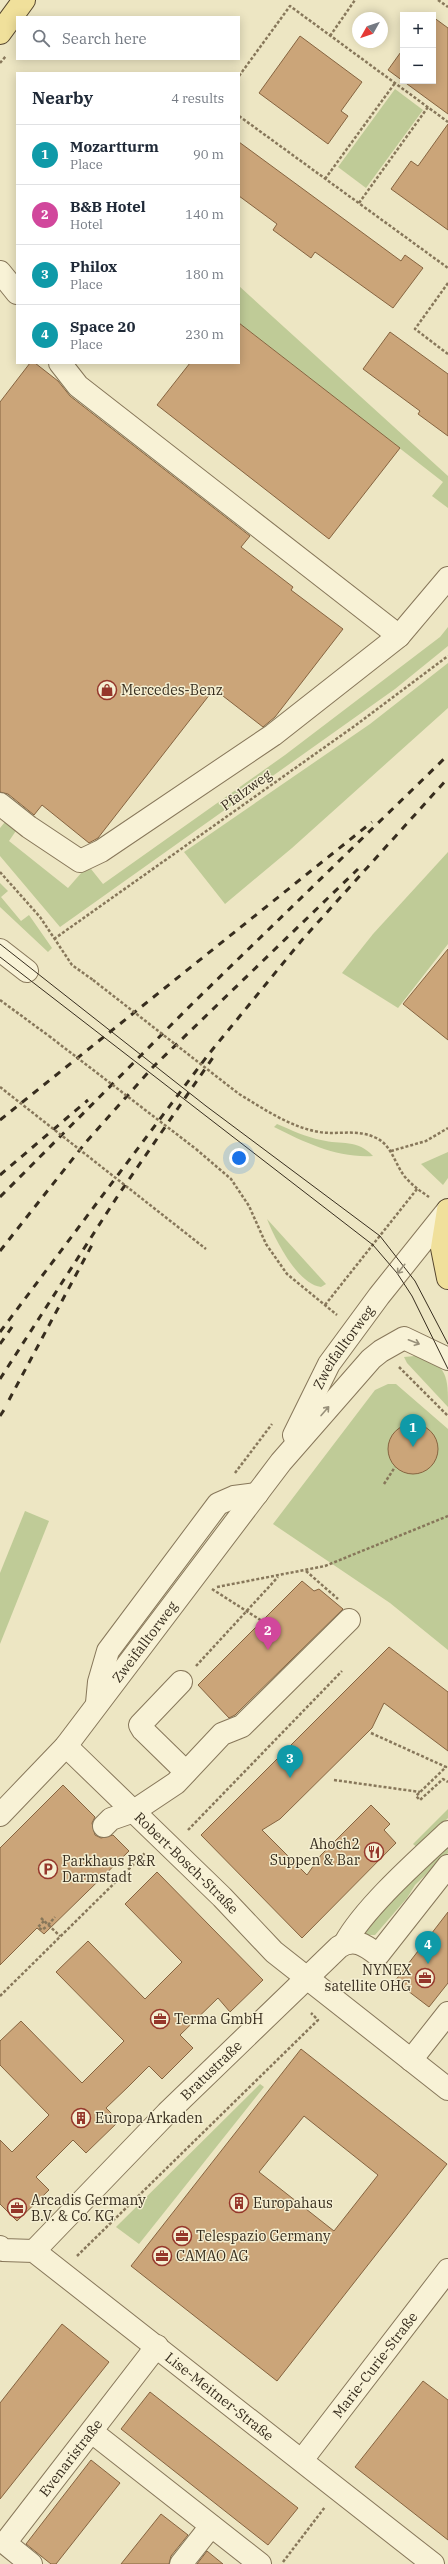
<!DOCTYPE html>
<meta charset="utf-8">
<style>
body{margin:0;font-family:"IBM Plex Serif",serif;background:#f2f2f3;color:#1f2937}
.controls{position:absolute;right:12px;top:12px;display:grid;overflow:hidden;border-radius:0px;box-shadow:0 2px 10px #0003}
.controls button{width:36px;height:36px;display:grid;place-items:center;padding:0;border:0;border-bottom:1px solid #e0e1e3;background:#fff;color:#1f2937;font:20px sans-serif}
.compass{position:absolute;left:352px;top:12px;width:36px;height:36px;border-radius:50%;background:#fff;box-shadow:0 2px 10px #0003;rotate:230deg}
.you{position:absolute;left:239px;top:1158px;width:14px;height:14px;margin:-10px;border:3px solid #fff;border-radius:50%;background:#1a73e8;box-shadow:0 0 0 6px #1a73e833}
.badge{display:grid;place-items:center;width:26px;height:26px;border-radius:50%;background:#0f766e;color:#fff;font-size:13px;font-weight:700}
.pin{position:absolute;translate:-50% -33px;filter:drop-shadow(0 1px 2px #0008)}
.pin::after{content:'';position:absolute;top:21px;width:14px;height:12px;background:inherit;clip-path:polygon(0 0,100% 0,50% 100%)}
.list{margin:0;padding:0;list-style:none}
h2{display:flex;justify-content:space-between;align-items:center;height:52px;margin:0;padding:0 16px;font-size:17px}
h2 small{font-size:13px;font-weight:400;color:#747a83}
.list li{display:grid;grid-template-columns:26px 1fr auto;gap:12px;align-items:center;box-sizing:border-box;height:60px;padding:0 16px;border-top:1px solid #e0e1e3}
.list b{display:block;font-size:15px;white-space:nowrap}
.list p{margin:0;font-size:13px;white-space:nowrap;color:#747a83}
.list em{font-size:13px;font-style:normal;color:#747a83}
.icon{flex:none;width:22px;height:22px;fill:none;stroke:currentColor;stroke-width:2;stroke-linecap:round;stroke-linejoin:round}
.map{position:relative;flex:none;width:448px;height:2564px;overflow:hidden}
.search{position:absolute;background:#fff;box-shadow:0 2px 10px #0003;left:16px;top:16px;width:224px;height:44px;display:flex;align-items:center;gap:10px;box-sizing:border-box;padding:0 14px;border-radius:0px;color:#747a83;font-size:15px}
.panel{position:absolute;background:#fff;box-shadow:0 2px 10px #0003;left:16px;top:72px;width:224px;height:292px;border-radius:0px}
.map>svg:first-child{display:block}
.green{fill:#bfcb97}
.building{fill:#cba579;stroke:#866440;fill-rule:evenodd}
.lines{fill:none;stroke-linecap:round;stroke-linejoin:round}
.minor-casing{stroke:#87775a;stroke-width:24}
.major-casing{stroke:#55452e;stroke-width:24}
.path{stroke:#87775a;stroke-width:2.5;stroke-dasharray:3 2;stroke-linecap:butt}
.minor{stroke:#f8f2d6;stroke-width:22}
.major{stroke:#f0e09b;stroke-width:22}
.tram{stroke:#372d1e;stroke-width:1}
.rail{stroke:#372d1e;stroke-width:3;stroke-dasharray:7 7;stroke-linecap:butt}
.path-bridge{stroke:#87775a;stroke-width:2.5;stroke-dasharray:3 2;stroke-linecap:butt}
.oneway{stroke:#98907a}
.labels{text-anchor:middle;stroke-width:3;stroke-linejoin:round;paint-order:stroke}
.poi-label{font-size:14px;fill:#372d1e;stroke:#f5efd2;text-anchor:start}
.street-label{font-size:14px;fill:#372d1e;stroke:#f5efd2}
</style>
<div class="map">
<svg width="448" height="2564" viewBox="0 0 448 2564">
<rect width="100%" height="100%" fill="#ede6c3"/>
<g class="green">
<path d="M395,89L423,110L366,188L338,167Z"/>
<path d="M239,286L448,476V508L432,496L443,482L239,323Z"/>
<path d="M448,627V646L395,689L60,927L0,856V828L9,817L20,825L9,841L68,888L82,872L91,869L103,884L285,755L440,637Z"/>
<path d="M448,663V708L292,848L225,904L184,852L370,724Z"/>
<path d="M448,852V944L398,1008L342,973L373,934Z"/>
<path d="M0,883L8,891L1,897L21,921L29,915L52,948L48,952L0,907Z"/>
<path d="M277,1124C291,1130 306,1137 321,1140C341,1145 358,1139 373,1156C337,1158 306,1143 274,1127Z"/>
<path d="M448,1152V1178L443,1185L421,1164Z"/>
<path d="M267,1219L326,1284L321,1287C297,1284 275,1239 267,1219Z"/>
<path d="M415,1356C448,1363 448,1378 448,1407L407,1363L404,1357Z"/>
<path d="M388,1384H396L448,1429V1650L390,1603L273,1524L375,1390Z"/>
<path d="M25,1511L49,1521L0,1644V1573Z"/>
<path d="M448,1809V1818L418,1848L413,1844Z"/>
<path d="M448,1839V1853L415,1885L407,1898L375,1935H363V1924Z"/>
<path d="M260,2084L264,2087L139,2244L116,2227Z"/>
</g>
<g class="building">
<path d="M433,17L448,28V114L388,70L403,49V81H433Z"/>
<path d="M300,36L362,82L341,111L348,116L328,144L259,93Z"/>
<path d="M448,124V230L391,189L411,161L418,166Z"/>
<path d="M239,142L401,261L405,255L423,268L393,308L315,252L311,258L273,230L277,224L239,196Z"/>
<path d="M239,323L400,448L329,539L157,405L190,363H239Z"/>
<path d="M390,332L448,374V436L418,414L420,411L363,369Z"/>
<path d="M30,363H35L58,381L70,396L250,536L241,547L293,587L291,590L343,629L275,717L263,727L214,689L98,838L89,843L42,805L34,815L8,794L0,792V402Z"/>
<path d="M448,949V1040L403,1004Z"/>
<circle cx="413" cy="1449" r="25"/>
<path d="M302,1581L314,1591L319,1589L343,1609L235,1715L229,1718L198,1685Z"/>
<path d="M389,1647L448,1692V1751L384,1703L372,1728L280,1819L262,1830L307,1875L321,1855L371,1805L390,1824L384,1830L396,1843L302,1938L201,1835Z"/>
<path d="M63,1785L95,1817L92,1823L95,1835L101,1838L113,1835L129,1851L44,1934L37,1928L0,1965V1848Z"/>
<path d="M157,1872L263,1980L230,2012L218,1998L180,2035L193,2048L162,2079L149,2066L128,2087L106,2108L119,2121L86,2153L73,2140L36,2177L49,2190L17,2221L0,2204V2140L12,2152L49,2115L0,2065V2041L21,2021L82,2083L124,2041L56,1972L88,1941L145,1999L182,1962L125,1904Z"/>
<path d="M448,1912V1983L429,2007L395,1981Z"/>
<path d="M301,2049L447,2164L277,2381L131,2266ZM304,2116L378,2175L334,2231L259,2172Z"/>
<path d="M62,2324L109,2362L0,2499V2403Z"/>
<path d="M423,2381L448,2400V2540L355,2467Z"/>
<path d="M150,2392L298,2508L268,2545L121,2429Z"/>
<path d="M91,2460L120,2483L56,2564H51L26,2544Z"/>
<path d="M161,2514L188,2535L171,2556L169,2564H121Z"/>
<path d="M207,2551L223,2564H197Z"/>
</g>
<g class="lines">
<g class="minor-casing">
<g id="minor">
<path d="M0,272L17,293"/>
<path d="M60,363L78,386L399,636"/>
<path d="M0,804L29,827L80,861L101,851L273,735L399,636L448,578"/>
<path d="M0,950L27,971"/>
<path id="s1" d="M294,1435L329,1364L379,1296L447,1211"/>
<path d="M181,1682L140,1725L143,1730L186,1772"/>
<path d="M97,1703L99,1682L108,1651L218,1504L234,1497L257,1494"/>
<path id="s2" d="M66,1746L222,1897L274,1952L448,2089"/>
<path id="s3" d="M0,1815L66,1746L281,1462L371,1359L381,1351L404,1338L448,1359"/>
<path d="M104,1826L111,1819L134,1811L176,1783L222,1734L242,1726L349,1620"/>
<path d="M345,1943C365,1907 417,1861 448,1832"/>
<path d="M411,2060L448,2013"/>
<path id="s4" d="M0,2247L3,2250L34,2251L433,2564"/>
<path id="s5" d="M34,2251L167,2113L339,1947C354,1937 365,1945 378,1955L448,1866"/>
<path d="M92,2432L260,2564"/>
<path id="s6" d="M302,2460L448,2270"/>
<path id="s7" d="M31,2564L5,2543L157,2346"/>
<path d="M181,2564L211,2526"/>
</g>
</g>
<g class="major-casing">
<g id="major">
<path d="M0,33L24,0"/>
<path d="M448,1210L442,1248L448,1278"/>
</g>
</g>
<g class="path">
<path d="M438,0L448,7"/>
<path d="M330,36L355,0"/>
<path d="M0,63L6,56"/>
<path d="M239,76L290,6L448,122"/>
<path d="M239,116L448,268"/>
<path d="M325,179L395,83"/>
<path d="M359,203L428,107"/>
<path d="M448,283L415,329L448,354"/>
<path d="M0,872L40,917L72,965L93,980"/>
<path d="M54,939L356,725L448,656"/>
<path d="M0,1000L49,1036"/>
<path d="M239,1094C264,1109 290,1127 319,1132C338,1135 356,1129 374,1137C392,1144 394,1163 405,1177C412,1185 420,1191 429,1197"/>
<path d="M196,1149L231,1179L249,1206L266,1244L287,1274L337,1315"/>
<path d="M391,1151L426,1141L448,1128"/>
<path d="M325,1305L417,1189"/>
<path d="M399,1367L448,1416"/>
<path d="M235,1473L272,1424"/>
<path d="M384,1484L395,1467"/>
<path d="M306,1571L338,1599"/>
<path d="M217,1587L325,1566L448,1516"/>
<path d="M212,1589L262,1621"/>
<path d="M196,1666L278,1577"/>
<path d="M371,1733L446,1767L416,1796L420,1800L443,1779L448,1782"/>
<path d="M334,1780L420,1792"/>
<path d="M188,1830L342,1671"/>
<path d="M41,1918L60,1936"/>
<path d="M44,1921L38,1927L42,1930L46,1927"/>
<path d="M48,1925L55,1917"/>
<path d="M0,1996L145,1853"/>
<path d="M77,2256L318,2020L311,2013"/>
<path d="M283,2562L325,2507"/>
</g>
<use href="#minor" class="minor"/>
<use href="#major" class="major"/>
<g class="tram">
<path d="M0,944L206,1106L380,1236L415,1281L448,1344"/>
<path d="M0,957L373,1245L397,1273L412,1296L448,1369"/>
</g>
<g class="rail">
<path d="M0,1120L372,822"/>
<path d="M0,1175L88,1100"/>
<path d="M0,1197L193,1003L448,755"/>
<path d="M0,1251L86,1142L153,1067L358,869"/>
<path d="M0,1332L208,1055L302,940L448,778"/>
<path d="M0,1344L14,1324"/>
<path d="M0,1379L119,1194L216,1053"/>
<path d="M9,1400L93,1243"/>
<path d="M0,1416L4,1410"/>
</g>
<g class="path-bridge">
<path d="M93,980L239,1094"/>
<path d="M49,1036L196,1149"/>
<path d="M0,1087L206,1249"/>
</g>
</g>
<defs><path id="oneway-shaft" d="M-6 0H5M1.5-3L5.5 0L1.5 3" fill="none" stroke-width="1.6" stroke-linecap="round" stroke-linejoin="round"/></defs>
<g class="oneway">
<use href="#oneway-shaft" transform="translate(401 1269) rotate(129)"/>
<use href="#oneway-shaft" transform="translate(414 1342) rotate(21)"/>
<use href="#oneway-shaft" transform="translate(325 1411) rotate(-49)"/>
</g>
<defs>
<g id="shop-ring" transform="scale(1)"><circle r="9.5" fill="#f5efd2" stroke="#95372b" stroke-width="1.5"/><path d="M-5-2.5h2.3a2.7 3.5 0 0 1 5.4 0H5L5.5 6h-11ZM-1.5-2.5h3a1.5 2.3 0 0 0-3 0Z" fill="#95372b"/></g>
<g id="restaurant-ring" transform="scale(1)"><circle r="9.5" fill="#f5efd2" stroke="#95372b" stroke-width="1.5"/><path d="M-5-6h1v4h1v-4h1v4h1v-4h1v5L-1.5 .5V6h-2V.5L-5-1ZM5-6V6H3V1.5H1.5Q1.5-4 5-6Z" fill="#95372b"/></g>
<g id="parking-ring" transform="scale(1)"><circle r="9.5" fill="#f5efd2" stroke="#95372b" stroke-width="1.5"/><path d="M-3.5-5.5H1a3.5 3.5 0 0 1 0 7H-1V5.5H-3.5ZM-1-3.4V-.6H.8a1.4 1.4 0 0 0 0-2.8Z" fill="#95372b"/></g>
<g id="office-ring" transform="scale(1)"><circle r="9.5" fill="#f5efd2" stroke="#95372b" stroke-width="1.5"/><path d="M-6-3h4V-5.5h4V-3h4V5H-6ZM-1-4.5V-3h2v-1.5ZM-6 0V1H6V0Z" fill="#95372b"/></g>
<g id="building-ring" transform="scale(1)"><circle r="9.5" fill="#f5efd2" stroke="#95372b" stroke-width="1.5"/><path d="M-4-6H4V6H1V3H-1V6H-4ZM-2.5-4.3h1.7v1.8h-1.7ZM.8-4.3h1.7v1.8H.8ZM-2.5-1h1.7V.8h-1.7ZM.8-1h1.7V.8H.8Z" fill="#95372b"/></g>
</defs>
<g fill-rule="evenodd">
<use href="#shop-ring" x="107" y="690"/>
<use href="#restaurant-ring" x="374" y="1852"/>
<use href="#parking-ring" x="48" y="1869"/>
<use href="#office-ring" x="425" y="1978"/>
<use href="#office-ring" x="160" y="2019"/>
<use href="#building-ring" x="81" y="2118"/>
<use href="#building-ring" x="239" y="2203"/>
<use href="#office-ring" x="17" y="2208"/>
<use href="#office-ring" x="182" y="2236"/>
<use href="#office-ring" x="162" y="2256"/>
</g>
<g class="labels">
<g class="poi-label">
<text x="121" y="695">Mercedes-Benz</text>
<text x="360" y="1849" text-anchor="end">Ahoch2<tspan x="360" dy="16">Suppen &amp; Bar</tspan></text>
<text x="62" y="1866">Parkhaus P&amp;R<tspan x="62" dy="16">Darmstadt</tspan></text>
<text x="411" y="1975" text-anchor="end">NYNEX<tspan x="411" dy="16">satellite OHG</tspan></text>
<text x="174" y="2024">Terma GmbH</text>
<text x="95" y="2123">Europa Arkaden</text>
<text x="31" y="2205">Arcadis Germany<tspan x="31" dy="16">B.V. &amp; Co. KG</tspan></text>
<text x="253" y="2208">Europahaus</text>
<text x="196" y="2241">Telespazio Germany</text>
<text x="176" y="2261">CAMAO AG</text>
</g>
<g class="street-label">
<text transform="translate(246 790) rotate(-36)" y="5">Pfalzweg</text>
<text dy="5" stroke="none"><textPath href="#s1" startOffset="101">Zweifalltorweg</textPath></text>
<text dy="5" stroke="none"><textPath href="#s3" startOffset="226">Zweifalltorweg</textPath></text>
<text dy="5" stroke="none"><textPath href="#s2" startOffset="168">Robert-Bosch-Straße</textPath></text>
<text dy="5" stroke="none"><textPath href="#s5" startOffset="253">Bratustraße</textPath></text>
<text dy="5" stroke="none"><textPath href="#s6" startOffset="120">Marie-Curie-Straße</textPath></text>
<text dy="5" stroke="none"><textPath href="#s4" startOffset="271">Lise-Meitner-Straße</textPath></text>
<text dy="5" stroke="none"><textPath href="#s7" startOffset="141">Evenaristraße</textPath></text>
</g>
</g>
</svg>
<div class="controls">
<button>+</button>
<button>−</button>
</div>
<svg class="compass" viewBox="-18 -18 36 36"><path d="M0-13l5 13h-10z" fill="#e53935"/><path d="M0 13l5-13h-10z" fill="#747a83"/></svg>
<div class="you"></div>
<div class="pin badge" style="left:413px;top:1447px;background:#0f9aa8">1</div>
<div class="pin badge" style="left:268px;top:1650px;background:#d1479c">2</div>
<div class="pin badge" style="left:290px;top:1778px;background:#0f9aa8">3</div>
<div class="pin badge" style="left:428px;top:1964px;background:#0f9aa8">4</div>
<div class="search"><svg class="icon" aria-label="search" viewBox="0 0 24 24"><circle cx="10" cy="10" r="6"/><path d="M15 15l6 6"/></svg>Search here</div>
<section class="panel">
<h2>Nearby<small>4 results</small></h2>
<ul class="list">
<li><span class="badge" style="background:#0f9aa8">1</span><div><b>Mozartturm</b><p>Place</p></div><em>90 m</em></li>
<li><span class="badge" style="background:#d1479c">2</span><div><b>B&amp;B Hotel</b><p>Hotel</p></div><em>140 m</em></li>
<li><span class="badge" style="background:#0f9aa8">3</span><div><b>Philox</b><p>Place</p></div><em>180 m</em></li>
<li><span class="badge" style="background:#0f9aa8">4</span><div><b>Space 20</b><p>Place</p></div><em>230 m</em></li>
</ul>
</section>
</div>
